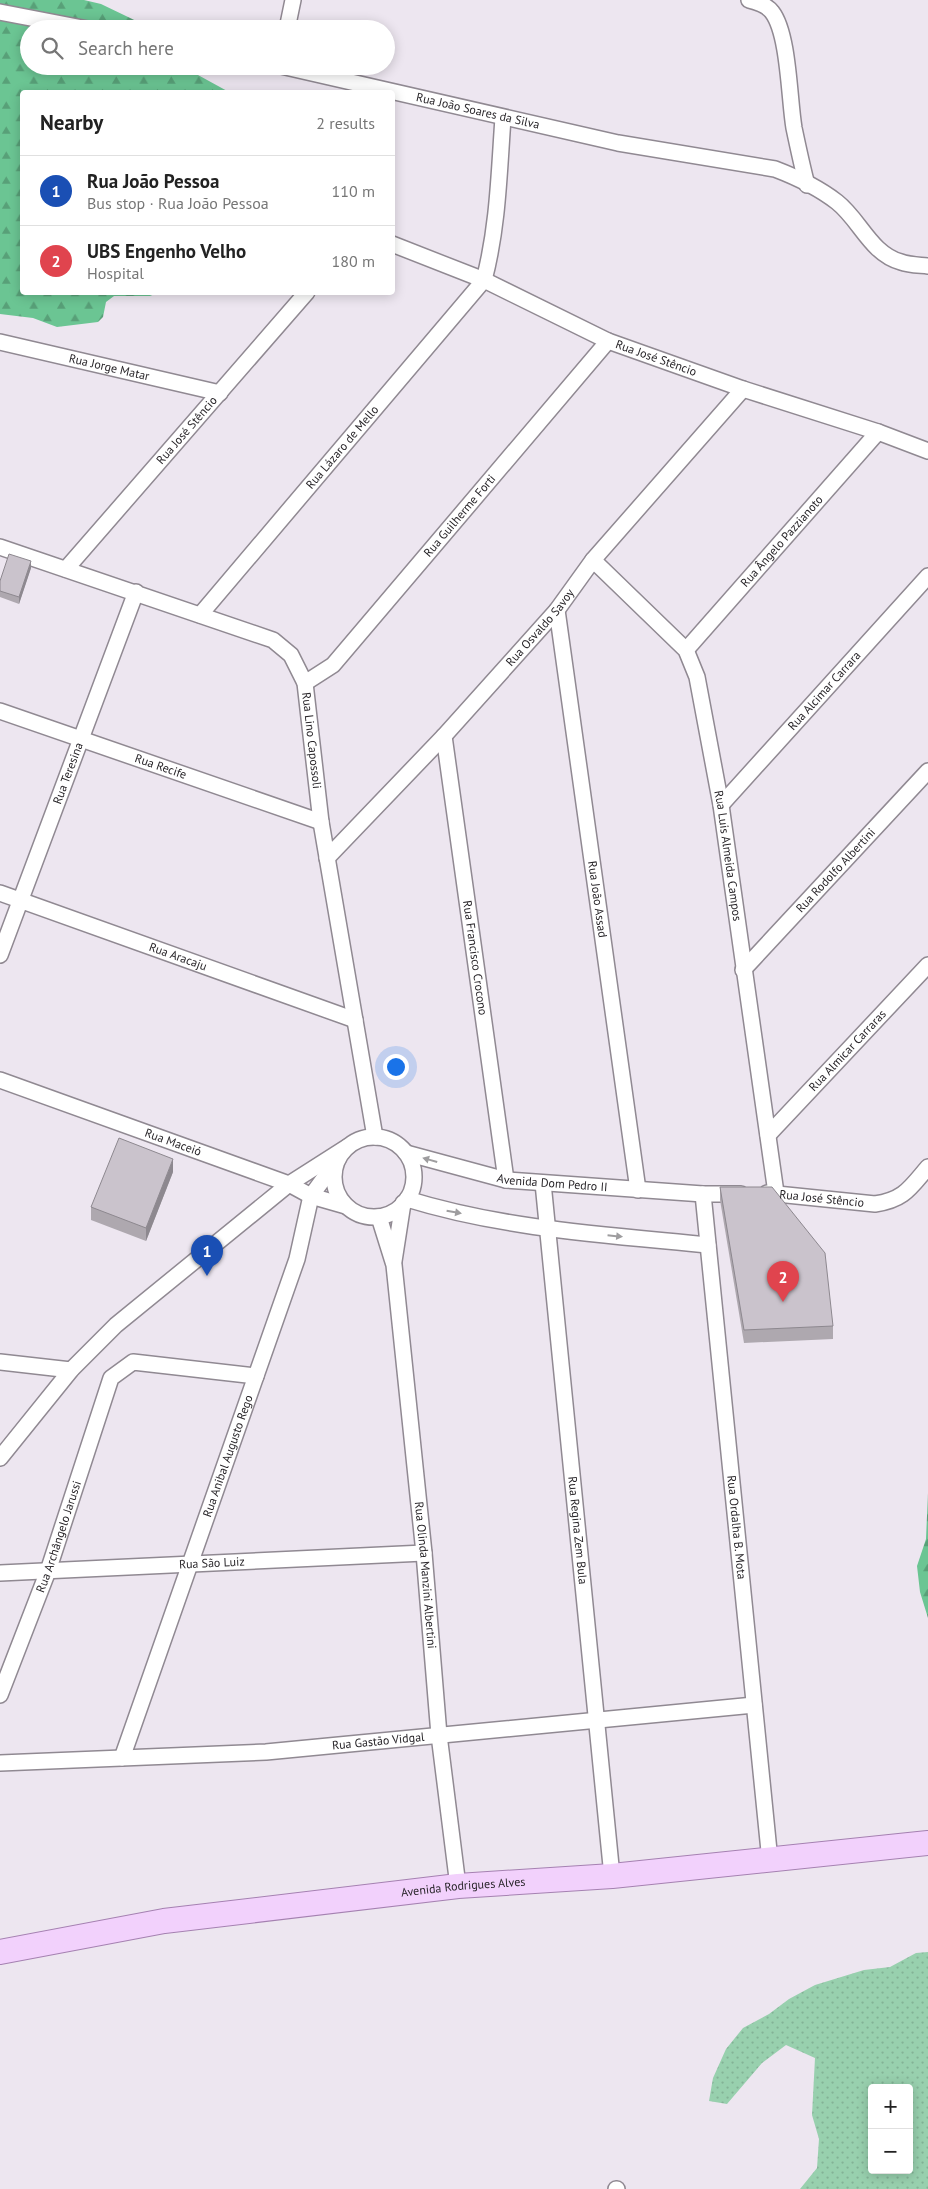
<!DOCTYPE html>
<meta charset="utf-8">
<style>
body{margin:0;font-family:"PT Sans",sans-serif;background:#f6f6f6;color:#222}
.controls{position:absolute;right:15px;bottom:15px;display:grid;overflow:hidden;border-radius:5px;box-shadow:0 2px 12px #0003}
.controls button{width:45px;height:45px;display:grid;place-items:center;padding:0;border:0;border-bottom:1px solid #e0e0e0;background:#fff;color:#222;font:25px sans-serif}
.you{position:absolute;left:395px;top:1066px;width:18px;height:18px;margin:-12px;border:4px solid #fff;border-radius:50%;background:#1a73e8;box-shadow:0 0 0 8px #1a73e833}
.badge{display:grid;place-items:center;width:32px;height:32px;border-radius:50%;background:#217b4f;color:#fff;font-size:16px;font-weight:700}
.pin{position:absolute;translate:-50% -41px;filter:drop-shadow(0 1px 2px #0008)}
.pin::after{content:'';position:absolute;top:26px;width:18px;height:15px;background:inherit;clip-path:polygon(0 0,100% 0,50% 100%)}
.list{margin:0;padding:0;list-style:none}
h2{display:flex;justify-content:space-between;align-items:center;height:65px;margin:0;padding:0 20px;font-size:21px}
h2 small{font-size:16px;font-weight:400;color:#767676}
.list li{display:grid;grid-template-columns:32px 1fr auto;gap:15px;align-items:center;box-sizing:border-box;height:70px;padding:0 20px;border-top:1px solid #e0e0e0}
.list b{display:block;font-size:19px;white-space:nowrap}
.list p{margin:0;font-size:16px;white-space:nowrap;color:#767676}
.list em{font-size:16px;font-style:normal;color:#767676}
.icon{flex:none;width:28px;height:28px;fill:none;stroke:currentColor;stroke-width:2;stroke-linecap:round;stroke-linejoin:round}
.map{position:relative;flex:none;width:928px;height:2189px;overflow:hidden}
.search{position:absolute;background:#fff;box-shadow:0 2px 12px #0003;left:20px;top:20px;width:375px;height:55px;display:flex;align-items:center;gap:12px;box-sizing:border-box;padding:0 18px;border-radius:28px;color:#767676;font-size:19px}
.panel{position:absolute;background:#fff;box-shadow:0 2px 12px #0003;left:20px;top:90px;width:375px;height:205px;border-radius:5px}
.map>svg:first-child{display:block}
.grass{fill:url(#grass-dots);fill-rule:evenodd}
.forest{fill:url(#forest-firs)}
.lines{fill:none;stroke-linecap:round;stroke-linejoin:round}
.minor-casing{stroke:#908992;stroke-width:18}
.primary-casing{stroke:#a581b1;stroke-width:26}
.minor{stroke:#fff;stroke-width:15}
.primary{stroke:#f2d1fc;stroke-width:24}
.wall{fill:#aea8af}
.shaded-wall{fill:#8d888f}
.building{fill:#cac3cc;stroke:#8d888f}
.oneway{fill:#9e9d9f}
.labels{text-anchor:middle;stroke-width:4.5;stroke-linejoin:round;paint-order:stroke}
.street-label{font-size:12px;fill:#282529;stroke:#ede6f0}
</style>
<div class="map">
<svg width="928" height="2189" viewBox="0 0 928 2189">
<defs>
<pattern id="grass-dots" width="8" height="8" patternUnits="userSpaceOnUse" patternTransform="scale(1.25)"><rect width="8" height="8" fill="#98d0ae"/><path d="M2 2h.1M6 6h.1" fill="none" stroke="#83b296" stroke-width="1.8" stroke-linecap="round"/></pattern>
<pattern id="forest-firs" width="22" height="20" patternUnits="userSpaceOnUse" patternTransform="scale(1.25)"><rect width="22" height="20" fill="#6bc593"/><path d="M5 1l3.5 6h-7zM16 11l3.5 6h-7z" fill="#58a078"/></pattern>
</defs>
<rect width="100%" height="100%" fill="#ede6f0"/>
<path class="grass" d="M928,1952V2189H800L817,2168L819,2139L812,2115L815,2058L786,2045L762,2063L727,2104L709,2101L713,2078L726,2049L743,2028L769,2014L789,1999L815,1985L864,1970L890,1967L916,1953ZM872,2088H909V2170H872Z"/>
<g class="forest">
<path d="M0,0H84L101,4L153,29H29V66H189L198,75L229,92H22V292L157,293L150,296H114L106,302L103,317L98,322L57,327L33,318L0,314Z"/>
<path d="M928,1493V1618L920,1592L917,1566L926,1539Z"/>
</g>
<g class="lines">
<g class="minor-casing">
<g id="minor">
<path d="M749,0C757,2 767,5 772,12C789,34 789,99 794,128C798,147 802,166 807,185"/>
<path d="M0,12L88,29"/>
<path d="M287,29L293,0"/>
<path id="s1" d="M281,66L618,143L775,169C796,177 819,188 837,202C860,220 871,254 901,262C909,265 919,265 928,266"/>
<path id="s2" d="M392,244L484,280L608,341L743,389L878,432L928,451"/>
<path id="s3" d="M0,342L220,393"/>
<path id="s4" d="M0,547L273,640L291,655L305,683L321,822L375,1137"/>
<path id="s5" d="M593,560L686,650L697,677L721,805L776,1193"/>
<path id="s6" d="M66,569L307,292"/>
<path id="s7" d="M557,610L638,1190"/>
<path id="s8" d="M200,615L484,280C498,227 499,173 503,118"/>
<path id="s9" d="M686,650L878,432"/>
<path id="s10" d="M305,683L333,665L608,341"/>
<path id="s11" d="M0,711L321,822"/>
<path id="s12" d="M444,736L506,1180"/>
<path id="s13" d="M721,805L928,576"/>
<path id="s14" d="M327,858L444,736L557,610L593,560L743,389"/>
<path id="s15" d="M0,893L355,1020"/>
<path id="s16" d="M0,955L136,592"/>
<path id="s17" d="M743,970L928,771"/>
<path id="s18" d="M0,1080L289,1184L311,1196L346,1206"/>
<path id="s19" d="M768,1135L928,965"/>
<circle cx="374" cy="1177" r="40"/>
<path id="s20" d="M406,1153L506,1180L703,1194H741"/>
<path id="s21" d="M543,1183L612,1876"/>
<path id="s22" d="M767,1193L875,1204C904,1200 910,1188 928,1167"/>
<path id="s23" d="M703,1194L770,1861"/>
<path d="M407,1199C504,1229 607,1235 708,1245"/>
<path id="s24" d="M379,1217L394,1265L424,1553L439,1735L458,1886"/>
<path d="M394,1261L403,1203"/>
<path d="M0,1362L71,1370"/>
<path d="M0,1458L71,1370L116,1325L289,1184L347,1147"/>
<path id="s25" d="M0,1573L424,1553"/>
<path id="s26" d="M0,1695L48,1571L111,1378L133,1362L256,1376"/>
<path id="s27" d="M122,1758L297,1259L311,1196L338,1159"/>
<path id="s28" d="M0,1763L266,1752L754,1705"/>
<path d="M616,2189H617"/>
</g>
</g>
<g class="primary-casing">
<g id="primary">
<path id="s29" d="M0,1952L164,1921L458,1886L612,1876L928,1843"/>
</g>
</g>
<use href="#minor" class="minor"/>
<use href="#primary" class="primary"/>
</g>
<g class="wall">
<path d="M31,568L19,604L0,597V581Z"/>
<path d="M173,1172L146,1241L91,1220V1207Z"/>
<path d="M720,1187L833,1326V1339L744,1343L720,1200Z"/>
</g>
<g class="shaded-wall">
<path d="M31,561V568L19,604V597Z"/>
<path d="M173,1159V1172L146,1241V1228Z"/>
</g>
<g class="building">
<path d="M9,554L31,561L19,597L0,591V581Z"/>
<path d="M119,1138L173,1159L146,1228L91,1207Z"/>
<path d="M720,1187H772L825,1253L833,1326L744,1330Z"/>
</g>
<defs><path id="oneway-solid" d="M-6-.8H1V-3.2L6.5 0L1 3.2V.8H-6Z" transform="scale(1.25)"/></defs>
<g class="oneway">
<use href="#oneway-solid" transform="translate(430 1160) rotate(-164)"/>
<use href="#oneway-solid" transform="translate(454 1212) rotate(10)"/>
<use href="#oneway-solid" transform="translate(615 1236) rotate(6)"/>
</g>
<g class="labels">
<g class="street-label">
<text dy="4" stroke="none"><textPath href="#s1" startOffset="202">Rua João Soares da Silva</textPath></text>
<text dy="4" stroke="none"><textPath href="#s2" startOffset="288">Rua José Stêncio</textPath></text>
<text dy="4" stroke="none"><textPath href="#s3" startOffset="112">Rua Jorge Matar</textPath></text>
<text dy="4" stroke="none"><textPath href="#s6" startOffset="184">Rua José Stêncio</textPath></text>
<text dy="4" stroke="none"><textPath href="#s8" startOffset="220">Rua Lázaro de Mello</textPath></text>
<text dy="4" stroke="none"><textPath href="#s10" startOffset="229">Rua Guilherme Forti</textPath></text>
<text dy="4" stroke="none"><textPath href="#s9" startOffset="145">Rua Ângelo Pazzianoto</textPath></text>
<text dy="4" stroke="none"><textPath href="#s14" startOffset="314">Rua Osvaldo Savoy</textPath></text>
<text dy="4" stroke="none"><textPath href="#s13" startOffset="154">Rua Alcimar Carrara</textPath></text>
<text dy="4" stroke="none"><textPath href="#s4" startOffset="401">Rua Lino Capossoli</textPath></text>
<text dy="4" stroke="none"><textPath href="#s11" startOffset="170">Rua Recife</textPath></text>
<text dy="4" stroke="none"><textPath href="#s16" startOffset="194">Rua Teresina</textPath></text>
<text dy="4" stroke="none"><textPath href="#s5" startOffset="340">Rua Luis Almeida Campos</textPath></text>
<text dy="4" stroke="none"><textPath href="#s17" startOffset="136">Rua Rodolfo Albertini</textPath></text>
<text dy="4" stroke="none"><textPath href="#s7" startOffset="292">Rua João Assad</textPath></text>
<text dy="4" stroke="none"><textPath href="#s15" startOffset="189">Rua Aracaju</textPath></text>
<text dy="4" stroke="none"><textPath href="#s12" startOffset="224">Rua Francisco Crocono</textPath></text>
<text dy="4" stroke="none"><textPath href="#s19" startOffset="116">Rua Almicar Carraras</textPath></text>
<text dy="4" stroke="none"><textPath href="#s18" startOffset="184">Rua Maceió</textPath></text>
<text dy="4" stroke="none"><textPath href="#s20" startOffset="150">Avenida Dom Pedro II</textPath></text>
<text dy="4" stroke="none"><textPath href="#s22" startOffset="55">Rua José Stêncio</textPath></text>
<text dy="4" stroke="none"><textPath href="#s27" startOffset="320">Rua Anibal Augusto Rego</textPath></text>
<text dy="4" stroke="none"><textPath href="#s23" startOffset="335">Rua Ordalha B. Mota</textPath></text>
<text dy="4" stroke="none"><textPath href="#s21" startOffset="349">Rua Regina Zem Bula</textPath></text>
<text dy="4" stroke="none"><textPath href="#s26" startOffset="169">Rua Archângelo Jarussi</textPath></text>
<text dy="4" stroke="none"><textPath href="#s25" startOffset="212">Rua São Luiz</textPath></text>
<text dy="4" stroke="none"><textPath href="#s24" startOffset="362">Rua Olinda Manzini Albertini</textPath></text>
<text dy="4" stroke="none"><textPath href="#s28" startOffset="379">Rua Gastão Vidgal</textPath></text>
<text dy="4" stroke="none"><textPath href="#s29" startOffset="468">Avenida Rodrigues Alves</textPath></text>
</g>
</g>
</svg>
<div class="controls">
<button>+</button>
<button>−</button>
</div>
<div class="you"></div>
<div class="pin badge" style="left:207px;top:1276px;background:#1a4fb4">1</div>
<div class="pin badge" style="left:783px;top:1302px;background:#e0444e">2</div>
<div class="search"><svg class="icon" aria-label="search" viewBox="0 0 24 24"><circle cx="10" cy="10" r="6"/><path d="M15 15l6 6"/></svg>Search here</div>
<section class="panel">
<h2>Nearby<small>2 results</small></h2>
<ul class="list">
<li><span class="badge" style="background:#1a4fb4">1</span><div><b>Rua João Pessoa</b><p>Bus stop · Rua João Pessoa</p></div><em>110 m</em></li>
<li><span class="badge" style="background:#e0444e">2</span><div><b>UBS Engenho Velho</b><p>Hospital</p></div><em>180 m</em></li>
</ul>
</section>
</div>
